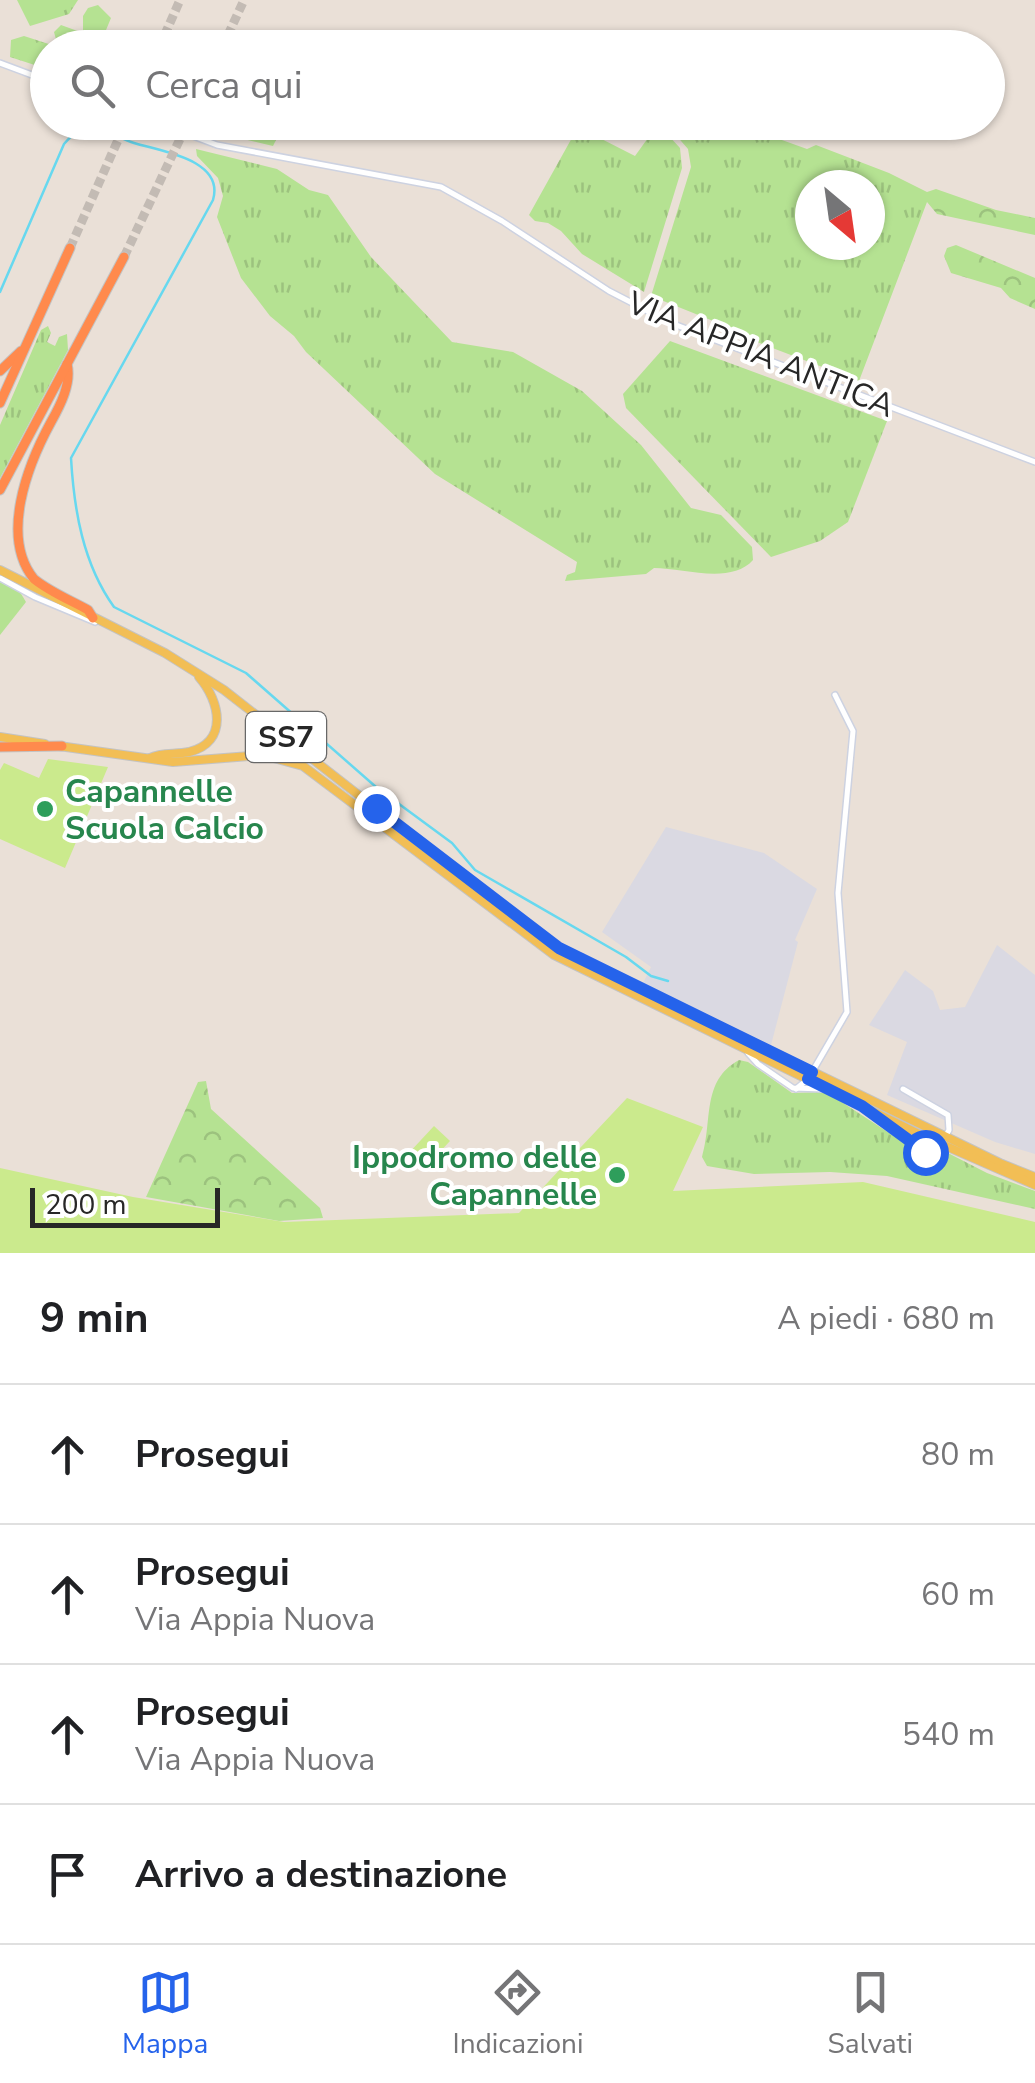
<!DOCTYPE html>
<html lang="it">
<meta charset="utf-8">
<style>
body{margin:0;font-family:"Nunito Sans",sans-serif;background:#f2f2f2;color:#202124}
.compass{position:absolute;left:795px;top:170px;width:90px;height:90px;border-radius:50%;background:#fff;box-shadow:0 2px 8px #0004;rotate:151deg}
.scale{position:absolute;left:30px;bottom:25px;width:190px;box-sizing:border-box;padding-left:10px;border:5px solid #272727;border-top:0;font-size:28px;line-height:35px;white-space:nowrap;color:#272727;-webkit-text-stroke:8px #fff;paint-order:stroke}
.stop{position:absolute;width:30px;height:30px;margin:-22px;border:8px solid #2563eb;border-radius:50%;background:#fff}
.stop.end{background:#2563eb;border-color:#fff;box-shadow:0 2px 10px #0008}
.list{margin:0;padding:0;list-style:none}
h2{display:flex;justify-content:space-between;align-items:center;height:130px;margin:0;padding:0 40px;font-size:42px}
h2 small{font-size:32px;font-weight:400;color:#757577}
.list li{display:grid;grid-template-columns:65px 1fr auto;gap:30px;align-items:center;box-sizing:border-box;height:140px;padding:0 40px;border-top:2px solid #e0e0e0}
.list b{display:block;font-size:38px;white-space:nowrap}
.list p{margin:0;font-size:32px;white-space:nowrap;color:#757577}
.list em{font-size:32px;font-style:normal;color:#757577}
.icon{flex:none;width:55px;height:55px;fill:none;stroke:currentColor;stroke-width:2;stroke-linecap:round;stroke-linejoin:round}
.map{position:relative;flex:none;width:1035px;height:1253px;overflow:hidden}
.search{position:absolute;background:#fff;box-shadow:0 2px 8px #0004;left:30px;right:30px;top:30px;height:110px;display:flex;align-items:center;gap:25px;box-sizing:border-box;padding:0 35px;border-radius:55px;color:#757577;font-size:38px}
.sheet{height:690px;background:#fff}
nav{display:flex;justify-content:space-around;align-items:center;box-sizing:border-box;height:140px;border-top:2px solid #e0e0e0;background:#fff;font-size:28px;color:#757577}
nav a{display:grid;justify-items:center;gap:5px}
nav .on{color:#2563eb}
.map>svg:first-child{display:block}
.industrial{fill:#dad9e2}
.grass{fill:url(#grass-tufts);fill-rule:evenodd}
.forest{fill:url(#forest-crowns)}
.park{fill:#b5e292}
.pitch{fill:#cbea8d}
.lines{fill:none;stroke-linecap:round;stroke-linejoin:round}
.stream{stroke:#67d8ef;stroke-width:2.5}
.motorway-tunnel{stroke:#c3bbb4;stroke-width:9;stroke-dasharray:9 4.5;stroke-linecap:butt}
.minor-casing{stroke:#cdd2e1;stroke-width:8}
.primary-casing{stroke:#c3c3c3;stroke-width:10}
.motorway-casing{stroke:#c3c3c3;stroke-width:11}
.minor{stroke:#fff;stroke-width:5}
.primary{stroke:#f2be55;stroke-width:8}
.motorway{stroke:#ff8a4d;stroke-width:9}
.route{stroke:#2563eb;stroke-width:12}
.leisure-dot{fill:#2e9e5b;stroke:#fff;stroke-width:4}
.labels{text-anchor:middle;stroke-width:8;stroke-linejoin:round;paint-order:stroke}
.shield{fill:#fff;stroke:#686868;stroke-width:2.5}
.shield-label{font-size:30px;font-weight:bold;fill:#272727}
.street-label{font-size:32px;fill:#272727;stroke:#fff}
.leisure-label{font-size:32px;font-weight:bold;fill:#27864d;stroke:#fff;text-anchor:start}
</style>
<div class="map">
<svg width="1035" height="1253" viewBox="0 0 1035 1253">
<defs>
<pattern id="grass-tufts" width="24" height="20" patternUnits="userSpaceOnUse" patternTransform="scale(2.5)"><rect width="24" height="20" fill="#b5e292"/><path d="M3 7l-1-3M5 7V3M7 7l1-3M15 17l-1-3M17 17v-4M19 17l1-3" fill="none" stroke="#9cc27e"/></pattern>
<pattern id="forest-crowns" width="20" height="18" patternUnits="userSpaceOnUse" patternTransform="scale(2.5)"><rect width="20" height="18" fill="#b5e292"/><path d="M2 6a3 3 0 1 1 6 0M12 15a3 3 0 1 1 6 0" fill="none" stroke="#9cc27e"/></pattern>
</defs>
<rect width="100%" height="100%" fill="#eae0d7"/>
<g class="industrial">
<path d="M666,827L764,853L817,889L795,940L798,942L771,1045L643,983L651,967L602,932Z"/>
<path d="M997,945L1035,975V1154L995,1142L887,1095L907,1042L869,1025L905,970L933,991L940,1010L965,1007Z"/>
</g>
<g class="grass">
<path d="M17,0H78L69,14L30,26Z"/>
<path d="M98,5L111,18L99,47L48,48L47,69L10,57L11,40L24,36L58,47L54,32L61,25L83,33V16L88,8Z"/>
<path d="M212,123H276L279,134L273,146L222,134Z"/>
<path d="M672,123H745L768,135L807,149L816,145L889,173L927,192V202L859,381L757,342L753,337L651,296L691,167L688,149L668,126ZM810,185H870V245H810Z"/>
<path d="M658,124L680,148L682,168L644,292L582,254L561,231L548,223L535,221L529,215L578,127L635,156Z"/>
<path d="M196,149L277,169L309,190L328,195L371,257L452,342L513,352L582,391L641,445L691,508L721,515L752,547L753,560C731,585 683,568 654,568L646,574L565,581L567,575L575,572L577,562L435,474L306,352L294,336L270,316L241,278L217,217L223,196L218,178L197,156Z"/>
<path d="M48,326L51,333L47,342L55,346L59,337L67,334L68,350L0,478V425L41,330Z"/>
<path d="M670,341L887,421L848,522L820,541L771,557L626,408L623,394Z"/>
<path d="M739,1060L748,1062L792,1093L824,1092L837,1099L926,1157L933,1158L944,1151L987,1173L1035,1191V1209L887,1176L830,1172L754,1174L707,1166L702,1157C713,1120 701,1081 739,1060Z"/>
</g>
<g class="forest">
<path d="M936,189L996,210L1035,218V235L937,214L927,202V192Z"/>
<path d="M956,245L1035,278V309L1010,298L1001,288L951,273L944,256L947,248Z"/>
<path d="M206,1081L211,1109L320,1208L323,1218L279,1221L146,1197L198,1082Z"/>
</g>
<path class="park" d="M0,582L20,592L26,602L0,635Z"/>
<g class="pitch">
<path d="M48,759L108,767L65,868L0,839V770L4,763L39,778Z"/>
<path d="M627,1098L703,1127L673,1191L863,1182L1035,1222V1253H0V1168L133,1197L284,1222L519,1213Z"/>
<path d="M434,1126L450,1141L423,1170L407,1155Z"/>
</g>
<g class="lines">
<path class="stream" d="M0,292L64,144C71,136 79,128 90,128C104,127 120,139 134,143C159,151 225,159 213,200L71,458C74,510 83,564 114,607L246,673L376,787L452,843L475,870L626,957L651,976L668,981"/>
<g class="motorway-tunnel">
<path d="M159,48L180,0"/>
<path d="M222,48L244,0"/>
<path d="M70,248L126,122"/>
<path d="M124,257L188,122"/>
</g>
<g class="minor-casing">
<g id="minor">
<path d="M0,63L48,81"/>
<path d="M156,122L217,145L441,187L502,221L609,291L671,323L1035,462"/>
<path d="M0,578L35,597L95,622"/>
<path d="M748,1053L758,1064L793,1088L824,1089"/>
<path d="M796,1089L808,1079L847,1012L838,893L853,731L835,695"/>
<path d="M868,1111L925,1152H937L949,1130L948,1115L903,1089"/>
</g>
</g>
<g class="primary-casing">
<g id="primary">
<path d="M0,570L165,653L224,690L521,922L559,948L1002,1164L1035,1177"/>
<path d="M0,737L45,744"/>
<path d="M59,746L173,762L263,755L303,766L554,955L923,1136L1035,1185"/>
<path d="M150,758C162,752 175,755 189,752C229,742 220,701 199,677"/>
</g>
</g>
<g class="motorway-casing">
<g id="motorway">
<path d="M67,364C72,383 60,406 51,422C27,466 0,537 34,579C50,592 70,600 88,610L93,618"/>
<path d="M0,371L21,351"/>
<path d="M0,403L70,248"/>
<path d="M0,490L124,257"/>
<path d="M0,747L62,746"/>
</g>
</g>
<use href="#minor" class="minor"/>
<use href="#primary" class="primary"/>
<use href="#motorway" class="motorway"/>
</g>
<g class="lines">
<path class="route" d="M376,808L559,948L812,1072L808,1079L862,1106L925,1152"/>
</g>
<g class="leisure-dot">
<circle cx="45" cy="809" r="10"/>
<circle cx="617" cy="1175" r="10"/>
</g>
<g class="labels">
<rect class="shield" x="246" y="712" width="80" height="50" rx="8"/>
<g class="shield-label">
<text x="286" y="747">SS7</text>
</g>
<g class="street-label">
<text transform="translate(761 354) rotate(22)" y="11">VIA APPIA ANTICA</text>
</g>
<g class="leisure-label">
<text x="65" y="802">Capannelle<tspan x="65" dy="37">Scuola Calcio</tspan></text>
<text x="597" y="1168" text-anchor="end">Ippodromo delle<tspan x="597" dy="37">Capannelle</tspan></text>
</g>
</g>
</svg>
<svg class="compass" viewBox="-18 -18 36 36"><path d="M0-13l5 13h-10z" fill="#e53935"/><path d="M0 13l5-13h-10z" fill="#757577"/></svg>
<div class="scale">200 m</div>
<div class="stop" style="left:925px;top:1152px"></div>
<div class="stop end" style="left:376px;top:808px"></div>
<div class="search"><svg class="icon" aria-label="search" viewBox="0 0 24 24"><circle cx="10" cy="10" r="6"/><path d="M15 15l6 6"/></svg>Cerca qui</div>
</div>
<section class="sheet">
<h2>9 min<small>A piedi · 680 m</small></h2>
<ul class="list">
<li><svg class="icon" aria-label="ahead" viewBox="0 0 24 24"><path d="M12 20V5M6 11l6-6 6 6"/></svg><div><b>Prosegui</b></div><em>80 m</em></li>
<li><svg class="icon" aria-label="ahead" viewBox="0 0 24 24"><path d="M12 20V5M6 11l6-6 6 6"/></svg><div><b>Prosegui</b><p>Via Appia Nuova</p></div><em>60 m</em></li>
<li><svg class="icon" aria-label="ahead" viewBox="0 0 24 24"><path d="M12 20V5M6 11l6-6 6 6"/></svg><div><b>Prosegui</b><p>Via Appia Nuova</p></div><em>540 m</em></li>
<li><svg class="icon" aria-label="arrive" viewBox="0 0 24 24"><path d="M6 21V4h12l-3 4 3 4H6"/></svg><div><b>Arrivo a destinazione</b></div></li>
</ul>
</section>
<nav>
<a class="on"><svg class="icon" aria-label="map" viewBox="0 0 24 24"><path d="M3 6l6-2 6 2 6-2v14l-6 2-6-2-6 2zM9 4v14M15 6v14"/></svg>Mappa</a>
<a><svg class="icon" aria-label="directions" viewBox="0 0 24 24"><path d="M12 3l9 9-9 9-9-9zM9 14v-3h6M13 9l2 2-2 2"/></svg>Indicazioni</a>
<a><svg class="icon" aria-label="saved" viewBox="0 0 24 24"><path d="M7 4h10v16l-5-4-5 4z"/></svg>Salvati</a>
</nav>
